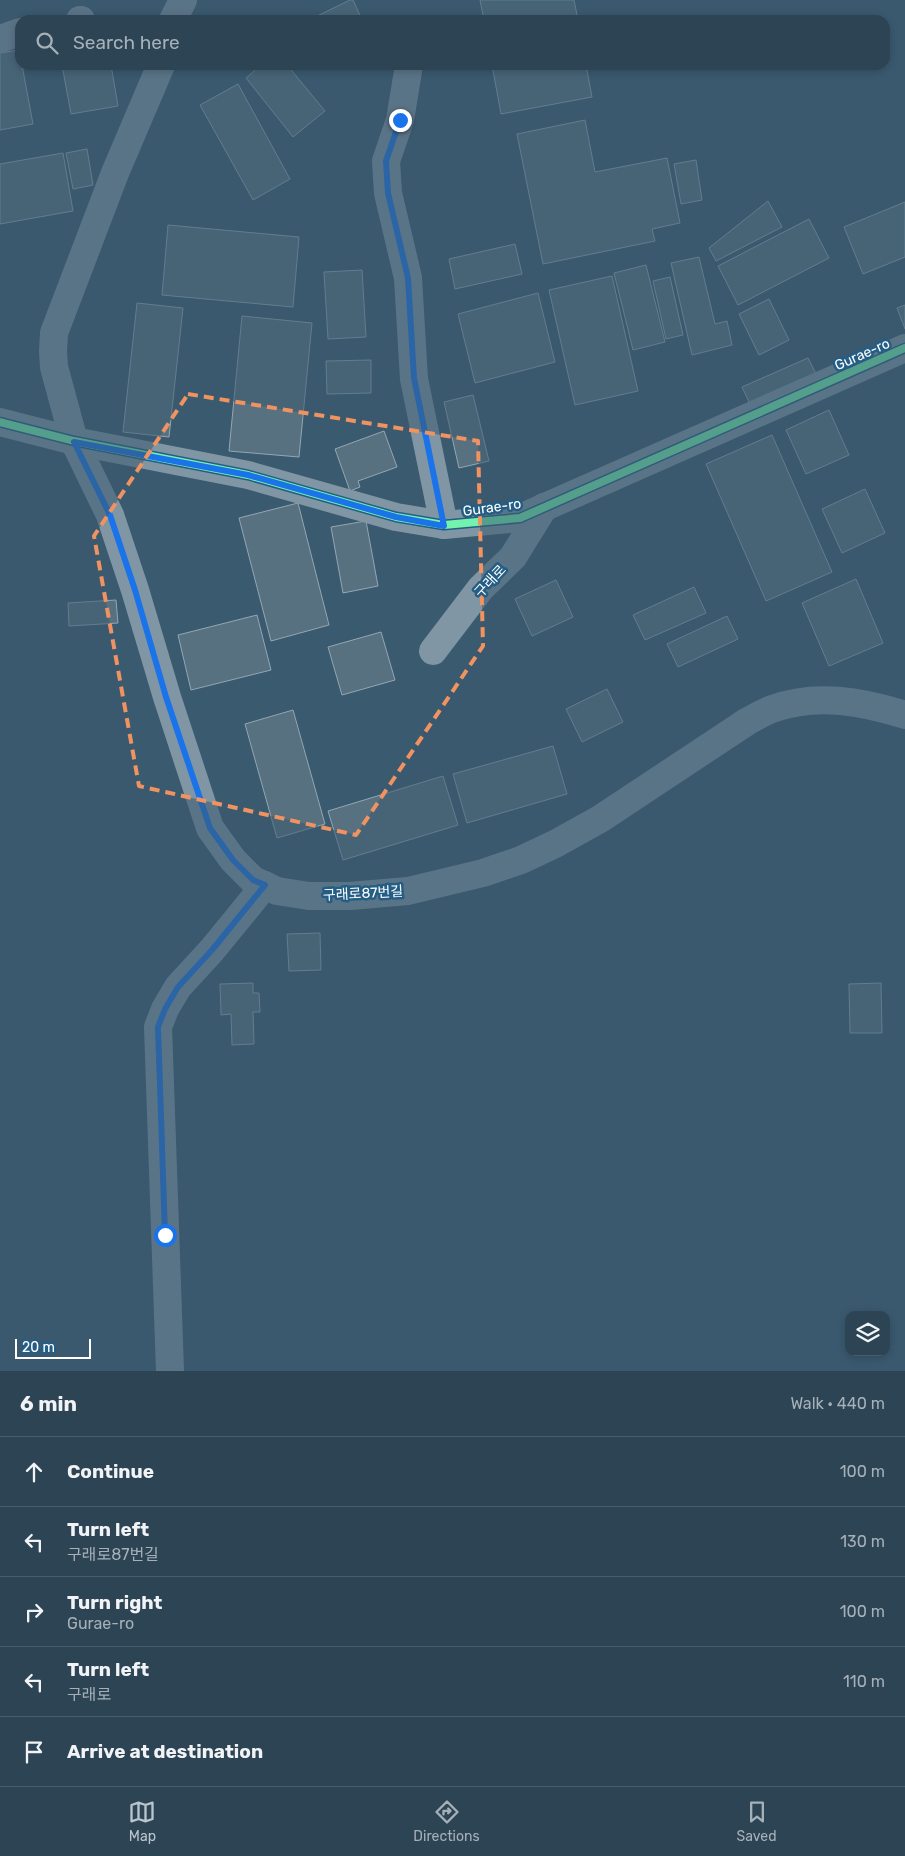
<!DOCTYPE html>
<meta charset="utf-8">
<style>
body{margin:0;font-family:Rubik,"Noto Sans KR",sans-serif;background:#344b5a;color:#f1f3f6}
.controls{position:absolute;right:15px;bottom:15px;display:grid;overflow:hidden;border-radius:10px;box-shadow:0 2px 8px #0003}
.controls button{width:45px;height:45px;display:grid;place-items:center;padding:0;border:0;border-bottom:1px solid #485c6a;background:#2c4453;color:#f1f3f6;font:25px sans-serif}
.scale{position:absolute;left:15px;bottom:12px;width:76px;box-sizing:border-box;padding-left:5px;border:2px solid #fff;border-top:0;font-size:14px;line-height:18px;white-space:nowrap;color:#fff;-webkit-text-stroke:4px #245e85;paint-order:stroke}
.stop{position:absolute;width:15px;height:15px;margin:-11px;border:4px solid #1a73e8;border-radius:50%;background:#fff}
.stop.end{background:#1a73e8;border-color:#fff;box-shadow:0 1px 5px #0008}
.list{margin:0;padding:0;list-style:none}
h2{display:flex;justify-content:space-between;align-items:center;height:65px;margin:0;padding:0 20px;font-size:21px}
h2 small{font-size:16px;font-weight:400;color:#a6b0b8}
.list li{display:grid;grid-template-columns:32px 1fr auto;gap:15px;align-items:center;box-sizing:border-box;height:70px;padding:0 20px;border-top:1px solid #485c6a}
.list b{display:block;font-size:19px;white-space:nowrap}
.list p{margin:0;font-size:16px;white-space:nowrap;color:#a6b0b8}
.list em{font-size:16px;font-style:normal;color:#a6b0b8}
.icon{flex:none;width:28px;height:28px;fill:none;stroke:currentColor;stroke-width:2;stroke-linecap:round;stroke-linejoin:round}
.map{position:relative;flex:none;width:905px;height:1371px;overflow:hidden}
.search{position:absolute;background:#2c4453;box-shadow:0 2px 8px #0003;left:15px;right:15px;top:15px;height:55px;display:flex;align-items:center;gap:12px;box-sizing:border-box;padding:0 18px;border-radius:15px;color:#a6b0b8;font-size:19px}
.sheet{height:415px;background:#2c4453}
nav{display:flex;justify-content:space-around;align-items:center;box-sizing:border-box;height:70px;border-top:1px solid #485c6a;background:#2c4453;font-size:14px;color:#a6b0b8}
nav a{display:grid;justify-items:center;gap:2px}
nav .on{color:#bac5cd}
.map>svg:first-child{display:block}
.building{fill:#587181;stroke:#94a6b3}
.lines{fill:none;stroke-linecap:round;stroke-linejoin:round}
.minor{stroke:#8196a5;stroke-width:28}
.cycleway-casing{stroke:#245e85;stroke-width:11}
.cycleway{stroke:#73f3ae;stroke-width:8}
.route{stroke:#1a73e8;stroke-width:6}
.marked{fill:none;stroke:#f09361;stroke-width:4;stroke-dasharray:10 6;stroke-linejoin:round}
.labels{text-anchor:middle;stroke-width:5;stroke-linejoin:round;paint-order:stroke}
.street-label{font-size:14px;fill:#fff;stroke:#245e85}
</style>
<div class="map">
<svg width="905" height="1371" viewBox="0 0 905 1371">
<rect width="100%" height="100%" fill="#3a5a6f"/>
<g class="building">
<path d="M350,0H353L362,20H309Z"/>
<path d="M480,0H574L578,20H484Z"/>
<path d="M19,50L20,65H22L33,124L0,130V53Z"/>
<path d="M62,65H111L118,106L71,114Z"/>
<path d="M261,65H287L325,111L293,137L246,78Z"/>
<path d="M492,65H586L592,97L501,114Z"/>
<path d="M238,84L290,179L253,200L200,105Z"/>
<path d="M585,120L595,172L667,158L680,223L652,229L655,241L543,264L517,134Z"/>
<path d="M87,149L93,185L73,189L66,153Z"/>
<path d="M63,153L73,211L0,224V164Z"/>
<path d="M696,160L702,200L681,204L674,164Z"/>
<path d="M768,201L782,227L716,261L709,248Z"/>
<path d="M905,202V257L863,274L844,227Z"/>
<path d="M809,219L829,258L738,305L718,266Z"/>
<path d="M168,225L299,237L293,307L162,295Z"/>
<path d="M515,244L522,274L455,289L449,259Z"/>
<path d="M699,257L715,324L727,321L732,345L692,355L671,263Z"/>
<path d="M646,265L665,342L633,350L614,273Z"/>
<path d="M362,270L366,337L328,339L324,272Z"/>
<path d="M612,276L638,391L575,405L549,290Z"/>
<path d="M670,277L683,335L666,339L653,281Z"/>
<path d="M538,293L555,362L475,383L458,314Z"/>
<path d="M769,299L789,340L759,355L739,314Z"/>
<path d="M137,303L183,308L169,437L123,432Z"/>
<path d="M905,305V329L897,308Z"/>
<path d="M242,316L312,323L299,457L229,451Z"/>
<path d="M808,358L816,374L750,404L742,387Z"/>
<path d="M371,360V393L327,394L326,361Z"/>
<path d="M473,395L489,461L459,468L444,402Z"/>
<path d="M829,410L849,455L806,474L786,430Z"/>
<path d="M384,431L397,467L358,481L360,487L350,491L335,449Z"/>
<path d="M772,435L832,572L766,601L706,464Z"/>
<path d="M865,489L885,533L842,553L822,509Z"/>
<path d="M298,503L329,625L271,641L239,518Z"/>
<path d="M366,521L378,586L343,593L331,527Z"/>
<path d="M856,579L883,643L829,666L802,603Z"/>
<path d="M556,580L573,617L532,636L515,599Z"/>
<path d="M694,587L706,613L645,640L633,615Z"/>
<path d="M116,600L118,623L69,626L68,603Z"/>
<path d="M257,615L271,670L191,690L178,635Z"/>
<path d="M727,616L738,639L678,667L667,644Z"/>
<path d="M381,632L395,680L342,695L328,647Z"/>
<path d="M607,689L623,722L582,742L566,709Z"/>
<path d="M293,710L325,824L277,838L245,724Z"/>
<path d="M553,746L567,794L467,823L453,774Z"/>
<path d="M443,776L458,825L343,860L328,811Z"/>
<path d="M320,933L321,970L289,971L287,934Z"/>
<path d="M253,983V993H259L260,1012H253L254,1044L232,1045L231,1014L221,1015L220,984Z"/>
<path d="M881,983L882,1033H850L849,984Z"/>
</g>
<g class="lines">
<g class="minor">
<path d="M80,20H81"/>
<path d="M173,20L183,0"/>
<path d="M0,39L20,32"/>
<path d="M161,65L115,173L54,333L53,351L54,367L74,441L110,515L135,590L167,697L210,828L233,860L253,880L277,891L309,896H350L408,891L483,873L521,860L555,844L600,819L748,721C756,717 764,712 772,709C816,693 861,701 905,715"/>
<path d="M409,65L400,120L386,161L388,193L408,278L414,379L444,525"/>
<path d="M0,422L74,441L248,475L396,517L444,525L520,518L905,348"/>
<path d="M433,651L481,588L513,557L544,507"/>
<path d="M170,1371L158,1027L165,1009L178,987L212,950L265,885"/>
</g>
<g class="cycleway-casing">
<path id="cycleway" d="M0,422L74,441L248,475L396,517L444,525L520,518L905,348"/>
</g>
<use href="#cycleway" class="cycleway"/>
</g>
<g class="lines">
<path class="route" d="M165,1235L158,1027L165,1009L178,987L212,950L265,885L253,880L233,860L210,828L166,697L135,590L110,515L74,442L248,475L396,517L444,526L414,378L408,278L388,193L386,161L400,120"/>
</g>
<path d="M0 0H905V1371H0ZM188,394L478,441L483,646L356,835L139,786L94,536Z" fill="#3a5a6f" fill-opacity=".55" fill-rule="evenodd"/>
<path class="marked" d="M188,394L478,441L483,646L356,835L139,786L94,536Z"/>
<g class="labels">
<g class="street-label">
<text transform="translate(862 354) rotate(-24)" y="5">Gurae-ro</text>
<text transform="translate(492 507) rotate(-8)" y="5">Gurae-ro</text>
<text transform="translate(490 581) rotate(-47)" y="5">구래로</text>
<text transform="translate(363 893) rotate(-3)" y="5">구래로87번길</text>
</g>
</g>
</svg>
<div class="controls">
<button><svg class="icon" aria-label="layers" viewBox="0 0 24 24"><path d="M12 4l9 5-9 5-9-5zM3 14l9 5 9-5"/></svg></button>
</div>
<div class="scale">20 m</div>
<div class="stop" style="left:165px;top:1235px"></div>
<div class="stop end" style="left:400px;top:120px"></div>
<div class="search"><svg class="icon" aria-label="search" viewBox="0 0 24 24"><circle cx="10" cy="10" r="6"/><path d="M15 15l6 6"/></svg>Search here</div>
</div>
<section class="sheet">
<h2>6 min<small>Walk · 440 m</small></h2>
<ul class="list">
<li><svg class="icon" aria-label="ahead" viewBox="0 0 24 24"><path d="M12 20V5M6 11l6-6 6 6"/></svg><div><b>Continue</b></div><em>100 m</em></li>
<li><svg class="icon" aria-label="left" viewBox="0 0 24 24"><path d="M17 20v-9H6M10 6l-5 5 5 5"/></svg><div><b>Turn left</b><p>구래로87번길</p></div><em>130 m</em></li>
<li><svg class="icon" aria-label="right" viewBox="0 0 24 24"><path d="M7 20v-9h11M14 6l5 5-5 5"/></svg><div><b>Turn right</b><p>Gurae-ro</p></div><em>100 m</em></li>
<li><svg class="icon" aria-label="left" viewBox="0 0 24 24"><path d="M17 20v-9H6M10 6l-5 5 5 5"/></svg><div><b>Turn left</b><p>구래로</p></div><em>110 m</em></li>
<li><svg class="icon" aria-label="arrive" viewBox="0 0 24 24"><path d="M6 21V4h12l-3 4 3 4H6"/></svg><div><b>Arrive at destination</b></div></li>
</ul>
</section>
<nav>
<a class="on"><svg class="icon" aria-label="map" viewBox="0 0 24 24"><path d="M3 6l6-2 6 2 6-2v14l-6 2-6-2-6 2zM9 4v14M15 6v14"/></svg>Map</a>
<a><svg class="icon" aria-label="directions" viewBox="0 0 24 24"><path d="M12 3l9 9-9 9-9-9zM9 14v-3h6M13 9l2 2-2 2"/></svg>Directions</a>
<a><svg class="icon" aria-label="saved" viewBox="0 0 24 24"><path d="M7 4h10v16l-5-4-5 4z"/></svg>Saved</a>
</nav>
